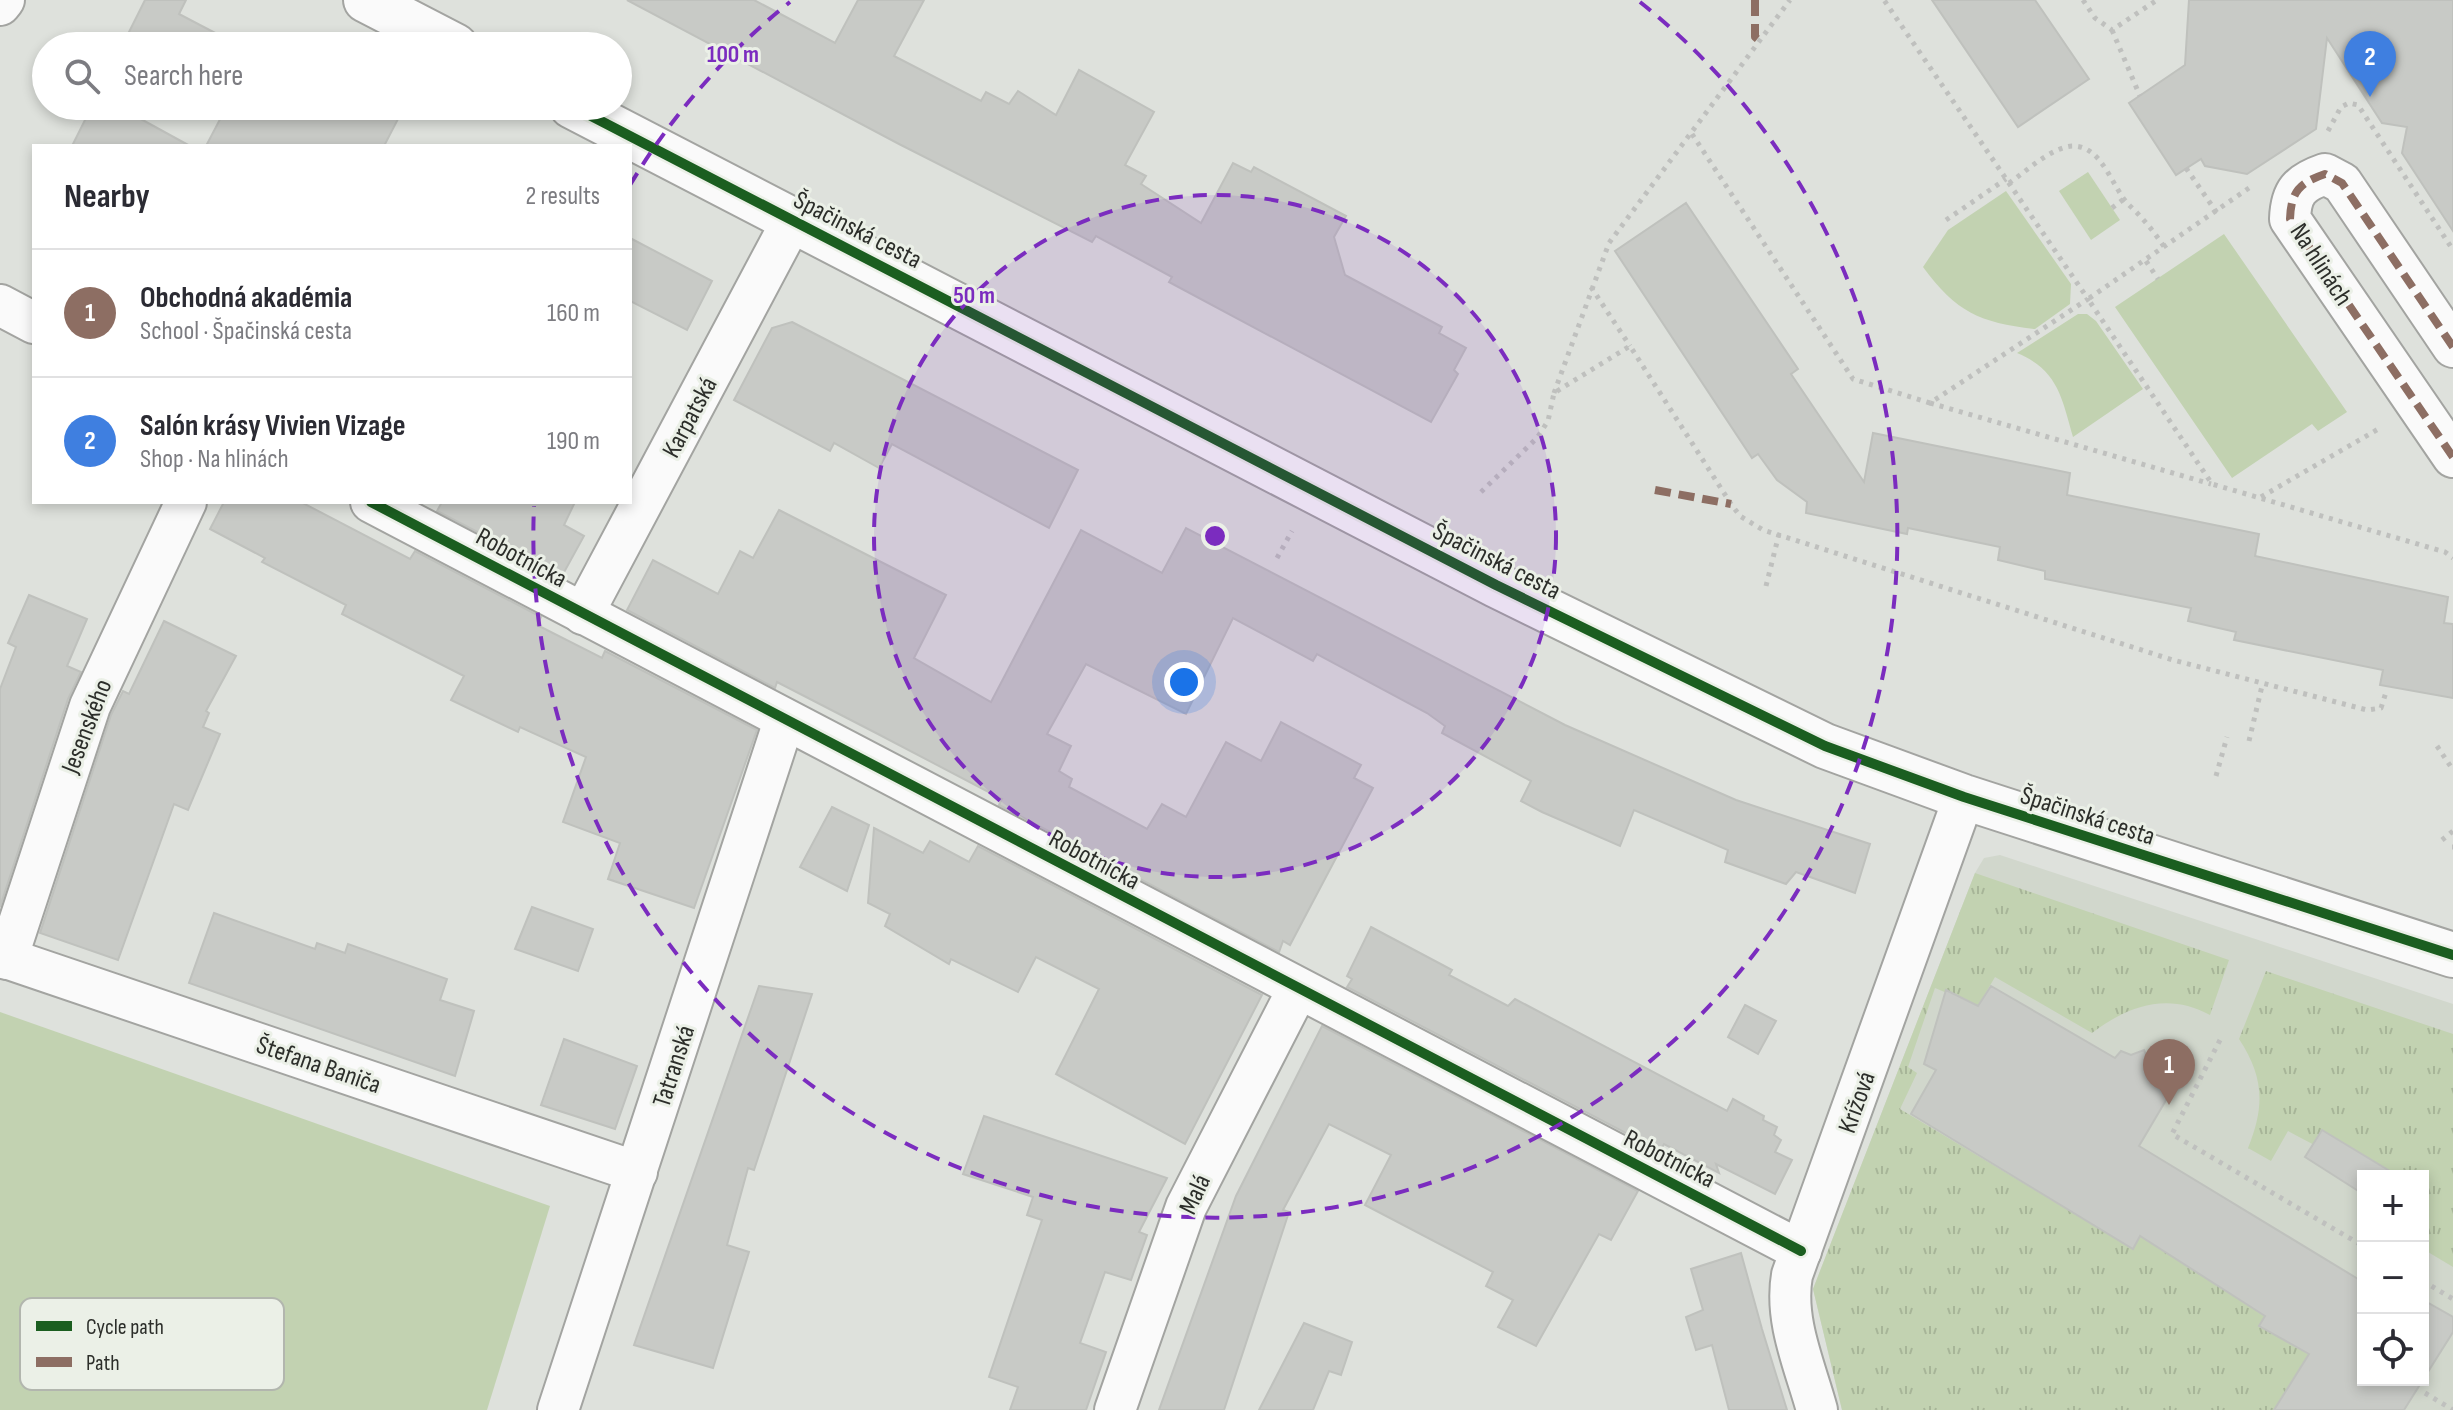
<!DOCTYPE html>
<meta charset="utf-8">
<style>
body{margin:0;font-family:"Sofia Sans Condensed",sans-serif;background:#f2f2f3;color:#2b2b33}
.controls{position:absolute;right:24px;bottom:24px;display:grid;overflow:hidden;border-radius:0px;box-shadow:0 4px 12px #0003}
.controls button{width:72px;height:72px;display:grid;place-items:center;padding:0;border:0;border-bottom:2px solid #e1e1e2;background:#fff;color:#2b2b33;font:40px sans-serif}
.you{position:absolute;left:1184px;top:682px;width:28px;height:28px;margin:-20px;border:6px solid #fff;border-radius:50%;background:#1a73e8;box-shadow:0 0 0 12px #1a73e833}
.badge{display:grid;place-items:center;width:52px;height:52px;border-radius:50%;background:#6a6d68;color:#fff;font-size:26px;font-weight:700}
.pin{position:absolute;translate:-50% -66px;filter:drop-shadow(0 2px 4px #0008)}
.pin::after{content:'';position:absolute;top:42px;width:28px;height:24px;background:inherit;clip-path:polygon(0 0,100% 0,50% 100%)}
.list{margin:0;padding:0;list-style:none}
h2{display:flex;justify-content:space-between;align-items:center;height:104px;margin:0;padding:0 32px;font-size:34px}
h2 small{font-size:26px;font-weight:400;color:#7c7c81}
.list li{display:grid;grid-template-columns:52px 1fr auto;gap:24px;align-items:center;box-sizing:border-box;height:128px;padding:0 32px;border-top:2px solid #e1e1e2}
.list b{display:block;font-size:30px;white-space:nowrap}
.list p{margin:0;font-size:26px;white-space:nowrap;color:#7c7c81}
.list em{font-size:26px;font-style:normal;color:#7c7c81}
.icon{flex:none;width:44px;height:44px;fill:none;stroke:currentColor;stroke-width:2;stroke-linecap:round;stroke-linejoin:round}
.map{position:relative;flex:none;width:2453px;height:1410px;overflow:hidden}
.search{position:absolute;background:#fff;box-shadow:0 4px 12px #0003;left:32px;top:32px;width:600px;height:88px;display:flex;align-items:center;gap:20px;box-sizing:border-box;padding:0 28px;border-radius:44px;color:#7c7c81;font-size:30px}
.panel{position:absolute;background:#fff;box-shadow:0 4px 12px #0003;left:32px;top:144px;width:600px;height:360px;border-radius:0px}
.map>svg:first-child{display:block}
.built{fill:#d1d7cc;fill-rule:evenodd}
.grass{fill:url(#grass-tufts)}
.green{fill:#c2d2b1}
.building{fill:#c8cac6;stroke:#bfc1bd;stroke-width:2}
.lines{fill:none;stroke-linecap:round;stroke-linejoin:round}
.street-casing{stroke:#a3a4a1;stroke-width:44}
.secondary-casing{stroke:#a3a4a1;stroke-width:48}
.path{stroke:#bfc0be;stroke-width:5;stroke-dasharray:4 6;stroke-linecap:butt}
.street{stroke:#fafafa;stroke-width:40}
.secondary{stroke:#fafafa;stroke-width:44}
.quiet{stroke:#8d6e63;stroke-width:8;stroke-dasharray:16 8;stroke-linecap:butt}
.cycleway-casing{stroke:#ebf0e7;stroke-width:15}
.cycleway{stroke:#1b5e20;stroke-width:10}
.ring{fill:none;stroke:#7b2cbf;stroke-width:4;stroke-dasharray:14 10}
.labels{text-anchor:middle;stroke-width:6;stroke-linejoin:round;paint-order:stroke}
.street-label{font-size:26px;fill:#2c2e2a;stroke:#ebf0e7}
.key{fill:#ebf0e7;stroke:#b2b6ae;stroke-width:2}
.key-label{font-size:22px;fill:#2c2e2a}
.centre{fill:#7b2cbf;stroke:#ebf0e7;stroke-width:4}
.ring-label{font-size:24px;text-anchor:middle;font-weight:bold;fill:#7b2cbf;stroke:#ebf0e7;stroke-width:6;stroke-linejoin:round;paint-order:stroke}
</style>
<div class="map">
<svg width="2453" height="1410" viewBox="0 0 2453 1410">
<defs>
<pattern id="grass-tufts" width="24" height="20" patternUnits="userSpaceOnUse" patternTransform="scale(2)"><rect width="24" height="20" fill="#c2d2b1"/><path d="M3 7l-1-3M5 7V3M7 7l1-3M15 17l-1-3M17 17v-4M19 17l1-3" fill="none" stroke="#a7b598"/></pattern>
</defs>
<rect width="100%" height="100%" fill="#dee1dc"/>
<path class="built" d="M2000,855L2453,1004V1410H1842L1813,1289L1975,873L1984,858ZM2363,1176H2423V1380H2363Z"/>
<g class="grass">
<path d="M1975,873L2229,960L2210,1015C2168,992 2129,1005 2092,1033L1995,977L1978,1006L1935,988L1908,1067L1917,1073L1900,1109L2133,1249L2140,1236L2265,1316L2260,1325L2347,1375L2274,1410H1842L1813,1289Z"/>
<path d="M2266,971L2453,1034V1267L2423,1249V1221L2429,1209L2423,1205V1176C2372,1176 2332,1155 2288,1131L2271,1161L2248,1148C2265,1106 2264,1077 2239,1039Z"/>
</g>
<g class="green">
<path d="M2088,172L2120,220L2091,240L2059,191Z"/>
<path d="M2006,191L2071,284L2070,304L2035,329C1980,323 1956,312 1923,267L1948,230Z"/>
<path d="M2224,234L2347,412L2318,431L2312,424L2232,478L2115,307Z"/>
<path d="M2078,314H2087L2096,321L2143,389L2073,437C2062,398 2058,370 2017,353Z"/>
<path d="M0,1012L550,1206L487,1410H0Z"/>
</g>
<g class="building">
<path d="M145,0H186L179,14L240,46H122Z"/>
<path d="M627,0H754L835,43L858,0H924L894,56L981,101L986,92L1009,104L1018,91L1056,115L1079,70L1154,112L1125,165L1146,176L1141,184L1201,223L1233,163L1251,172L1254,167L1346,216L1334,237L1345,275L1442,327L1439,333L1466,348L1454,370L1458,374L1431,422L1169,282L1172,277L1096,236L1092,242L899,144Z"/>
<path d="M1932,0H2035L2089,79L2018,127Z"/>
<path d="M2189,0H2453V231L2402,153L2407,127L2382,123L2327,38L2316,129L2247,174L2205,166L2201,159L2176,175L2129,103L2185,65Z"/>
<path d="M92,106H131L128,112L190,146H72Z"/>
<path d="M227,106H372L398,119L384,146H206Z"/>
<path d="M1686,203L1798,369L1791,374L1864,482L1873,433L2070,473L2067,495L2259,534L2255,556L2448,597L2444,623L2453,624V698L2380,685L2383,670L2234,640L2236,632L2188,621L2191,608L2045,579V571L1998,560L2000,547L1908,528L1907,534L1806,513L1807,502L1777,480L1758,454L1752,458L1615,251Z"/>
<path d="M630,238L712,281L687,330L630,301Z"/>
<path d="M792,322L1078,470L1049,528L892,444L879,468L834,443L830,451L734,400L772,328Z"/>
<path d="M224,502H301L410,559L415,551L541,617L537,625L602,658L605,651L757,730L694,908L608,879L620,843L563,822L586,757L520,727L518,732L451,700L464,676L342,614L346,605L262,562L265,558L210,529Z"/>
<path d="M442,502H575L564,525L584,536L562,576L437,511Z"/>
<path d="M779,510L946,595L914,658L991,702L1081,530L1162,573L1186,528L1565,725L1736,800L1870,844L1855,893L1796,872L1786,884L1725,862L1728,850L1634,810L1620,846L1542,812L1521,801L1531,781L1442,733L1445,726L1427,713L1317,654L1313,661L1233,618L1186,714L1086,664L1047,734L1071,746L1059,771L1072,779L1069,787L1147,829L1162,804L1186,817L1226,742L1261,761L1281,722L1361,765L1354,778L1373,788L1290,945L1283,941L1279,952L999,805L1002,799L876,733L777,682L775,688L627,610L653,560L718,594L740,551L753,558Z"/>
<path d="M29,595L87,619L67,666L81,672L68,699L0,907V689L16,647L8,643Z"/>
<path d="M164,621L236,656L206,711L209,713L203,727L220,734L188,810L174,804L118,960L40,933L111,715L123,691L129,694Z"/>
<path d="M832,807L869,825L847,891L800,867Z"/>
<path d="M874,828L923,853L930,841L969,862L978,846L1262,995L1185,1144L1056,1074L1099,989L1036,957L1018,992L951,959L949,964L885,926L890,914L868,903Z"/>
<path d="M532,907L593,929L578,971L515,949Z"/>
<path d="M214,913L315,949L317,943L345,953L348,944L447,979L440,1000L474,1011L455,1076L189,983Z"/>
<path d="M1371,927L1452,970L1449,975L1508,1006L1515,999L1727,1111L1733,1099L1764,1116L1763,1120L1777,1127L1774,1135L1781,1140L1775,1152L1792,1160L1775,1194L1716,1164L1719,1173L1664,1144L1660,1151L1347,987L1352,979L1347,976Z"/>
<path d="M759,986L812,994L754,1170L748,1168L727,1245L749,1252L713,1368L634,1345Z"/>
<path d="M1991,986L2115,1058L2121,1051L2131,1055L2144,1050L2158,1082L2172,1090L2139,1146L2363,1282V1380H2423V1300L2453,1317V1332L2404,1410H2274L2309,1354L2259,1326L2265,1316L2140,1236L2133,1249L1911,1114L1936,1070L1924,1064L1946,990L1978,1006Z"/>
<path d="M1745,1005L1776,1021L1758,1054L1728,1037Z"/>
<path d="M1322,1026L1638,1191L1611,1240L1599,1234L1536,1346L1498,1327L1513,1300L1486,1286L1493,1272L1365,1205L1391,1155L1329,1124L1283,1210L1289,1212L1224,1410H1159L1236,1196Z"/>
<path d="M564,1039L637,1066L615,1129L541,1105Z"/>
<path d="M984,1116L1167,1178L1139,1232L1147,1235L1131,1280L1105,1272L1080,1343L1106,1352L1086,1410H1010L1018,1387L989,1377L1042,1220L1027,1215L1033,1197L963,1174Z"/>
<path d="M2322,1130L2398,1176H2363V1194L2305,1157Z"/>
<path d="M1741,1253L1762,1329L1787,1410H1729L1712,1345L1696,1350L1686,1317L1703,1310L1691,1269Z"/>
<path d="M1304,1323L1352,1342L1341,1375L1329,1371L1313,1410H1259Z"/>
</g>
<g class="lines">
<g class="street-casing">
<g id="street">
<path d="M0,5L4,0"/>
<path d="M0,305L34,323"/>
<path d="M2453,347L2342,183L2325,174C2299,183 2291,192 2290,219L2453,457"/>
<path d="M371,502L1801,1251"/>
<path d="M583,614L793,219"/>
<path d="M0,956L637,1172"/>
<path d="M7,959L90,706L186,502"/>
<path d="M558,1410L784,721"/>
<path d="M1115,1410L1186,1207L1298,989"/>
<path d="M1817,1410C1805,1366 1784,1321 1792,1275L1964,797"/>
</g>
</g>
<g class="secondary-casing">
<g id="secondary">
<path d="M366,0L455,46"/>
<path d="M572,106L1496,585L1825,746L1964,797L2453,955"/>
</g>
</g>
<g class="path">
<path d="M2083,0L2095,18L2112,30L2157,0"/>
<path d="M2112,30L2140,96"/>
<path d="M2328,131L2341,107L2349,103L2358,105L2453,250"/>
<path d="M1692,134L1853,379L1930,403L2088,299L1884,0"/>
<path d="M2186,168L2217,213"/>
<path d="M2009,183C2027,171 2050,148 2072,146C2103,145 2112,189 2130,206C2144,219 2154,232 2165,248"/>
<path d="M2249,188L2088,299L2212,484L2445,552L2453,558"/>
<path d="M2112,208L2124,199"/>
<path d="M1946,220L2006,179"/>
<path d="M2146,261L2158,279"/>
<path d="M1591,287L1630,346"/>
<path d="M1554,393L1609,243L1790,0"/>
<path d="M1930,403L2211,484"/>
<path d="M1481,492L1537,438L1548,421L1554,393L1630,346L1731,504L1740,516L1763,530L2173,660L2367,710L2381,708L2387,689"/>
<path d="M2261,497L2380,428"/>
<path d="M1277,558L1292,531"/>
<path d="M1766,586L1779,534"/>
<path d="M2249,741L2262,686"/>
<path d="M2437,746L2453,770"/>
<path d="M2216,776L2227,737"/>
<path d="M2442,840L2453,831"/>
<path d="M2452,847H2453"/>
<path d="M2220,1040L2172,1134L2363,1246"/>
<path d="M2423,1281L2453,1299"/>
<path d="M2425,1393L2453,1410"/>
</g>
<use href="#street" class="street"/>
<use href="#secondary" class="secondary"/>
<g class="quiet">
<path d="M1755,0V37L1760,41"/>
<path d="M2453,347L2342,183L2325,174C2299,183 2291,192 2290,219L2453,457"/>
<path d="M1655,490L1731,504"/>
</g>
<g class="cycleway-casing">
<g id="cycleway">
<path d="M572,106L1496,585L1825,746L1964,797L2453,955"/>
<path d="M371,502L1801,1251"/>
</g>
</g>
<use href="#cycleway" class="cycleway"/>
</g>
<circle cx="1215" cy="536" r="341" fill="#7b2cbf" fill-opacity=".12"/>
<g class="ring">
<circle cx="1215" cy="536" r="341"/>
<path d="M630 185A682 682 0 0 1 790 2M1640 2A682 682 0 1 1 534 506"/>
</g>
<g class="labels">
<g class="street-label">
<text transform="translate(858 229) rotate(27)" y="9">Špačinská cesta</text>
<text transform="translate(2322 264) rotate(57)" y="9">Na hlinách</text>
<text transform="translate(689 417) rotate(-62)" y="9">Karpatská</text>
<text transform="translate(522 557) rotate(28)" y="9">Robotnícka</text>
<text transform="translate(1497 560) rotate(27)" y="9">Špačinská cesta</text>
<text transform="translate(86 726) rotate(-69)" y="9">Jesenského</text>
<text transform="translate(2088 815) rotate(18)" y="9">Špačinská cesta</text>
<text transform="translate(1095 859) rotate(28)" y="9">Robotnícka</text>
<text transform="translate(319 1064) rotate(19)" y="9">Štefana Baniča</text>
<text transform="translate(673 1066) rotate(-72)" y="9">Tatranská</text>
<text transform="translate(1856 1102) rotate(-70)" y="9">Krížová</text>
<text transform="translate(1670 1158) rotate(27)" y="9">Robotnícka</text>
<text transform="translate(1194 1194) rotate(-65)" y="9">Malá</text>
</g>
</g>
<rect x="20" y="1298" width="264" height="92" rx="12" class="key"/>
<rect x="36" y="1321" width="36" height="10" fill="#1b5e20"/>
<rect x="36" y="1357" width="36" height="10" fill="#8d6e63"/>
<g class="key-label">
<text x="86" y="1334">Cycle path</text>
<text x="86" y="1370">Path</text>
</g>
<circle cx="1215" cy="536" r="12" class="centre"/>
<g class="ring-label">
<text x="733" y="62">100 m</text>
<text x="974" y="303">50 m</text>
</g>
</svg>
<div class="controls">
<button>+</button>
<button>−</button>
<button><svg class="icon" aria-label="locate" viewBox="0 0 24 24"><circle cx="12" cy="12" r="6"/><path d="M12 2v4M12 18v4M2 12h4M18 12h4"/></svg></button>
</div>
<div class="you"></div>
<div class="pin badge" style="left:2169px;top:1105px;background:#8d6e63">1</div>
<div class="pin badge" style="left:2370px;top:97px;background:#3f7fe0">2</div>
<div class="search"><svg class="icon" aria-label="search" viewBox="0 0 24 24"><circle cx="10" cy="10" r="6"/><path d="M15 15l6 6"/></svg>Search here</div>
<section class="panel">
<h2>Nearby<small>2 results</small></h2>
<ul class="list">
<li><span class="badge" style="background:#8d6e63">1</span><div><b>Obchodná akadémia</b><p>School · Špačinská cesta</p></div><em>160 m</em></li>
<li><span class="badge" style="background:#3f7fe0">2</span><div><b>Salón krásy Vivien Vizage</b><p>Shop · Na hlinách</p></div><em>190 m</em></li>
</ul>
</section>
</div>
